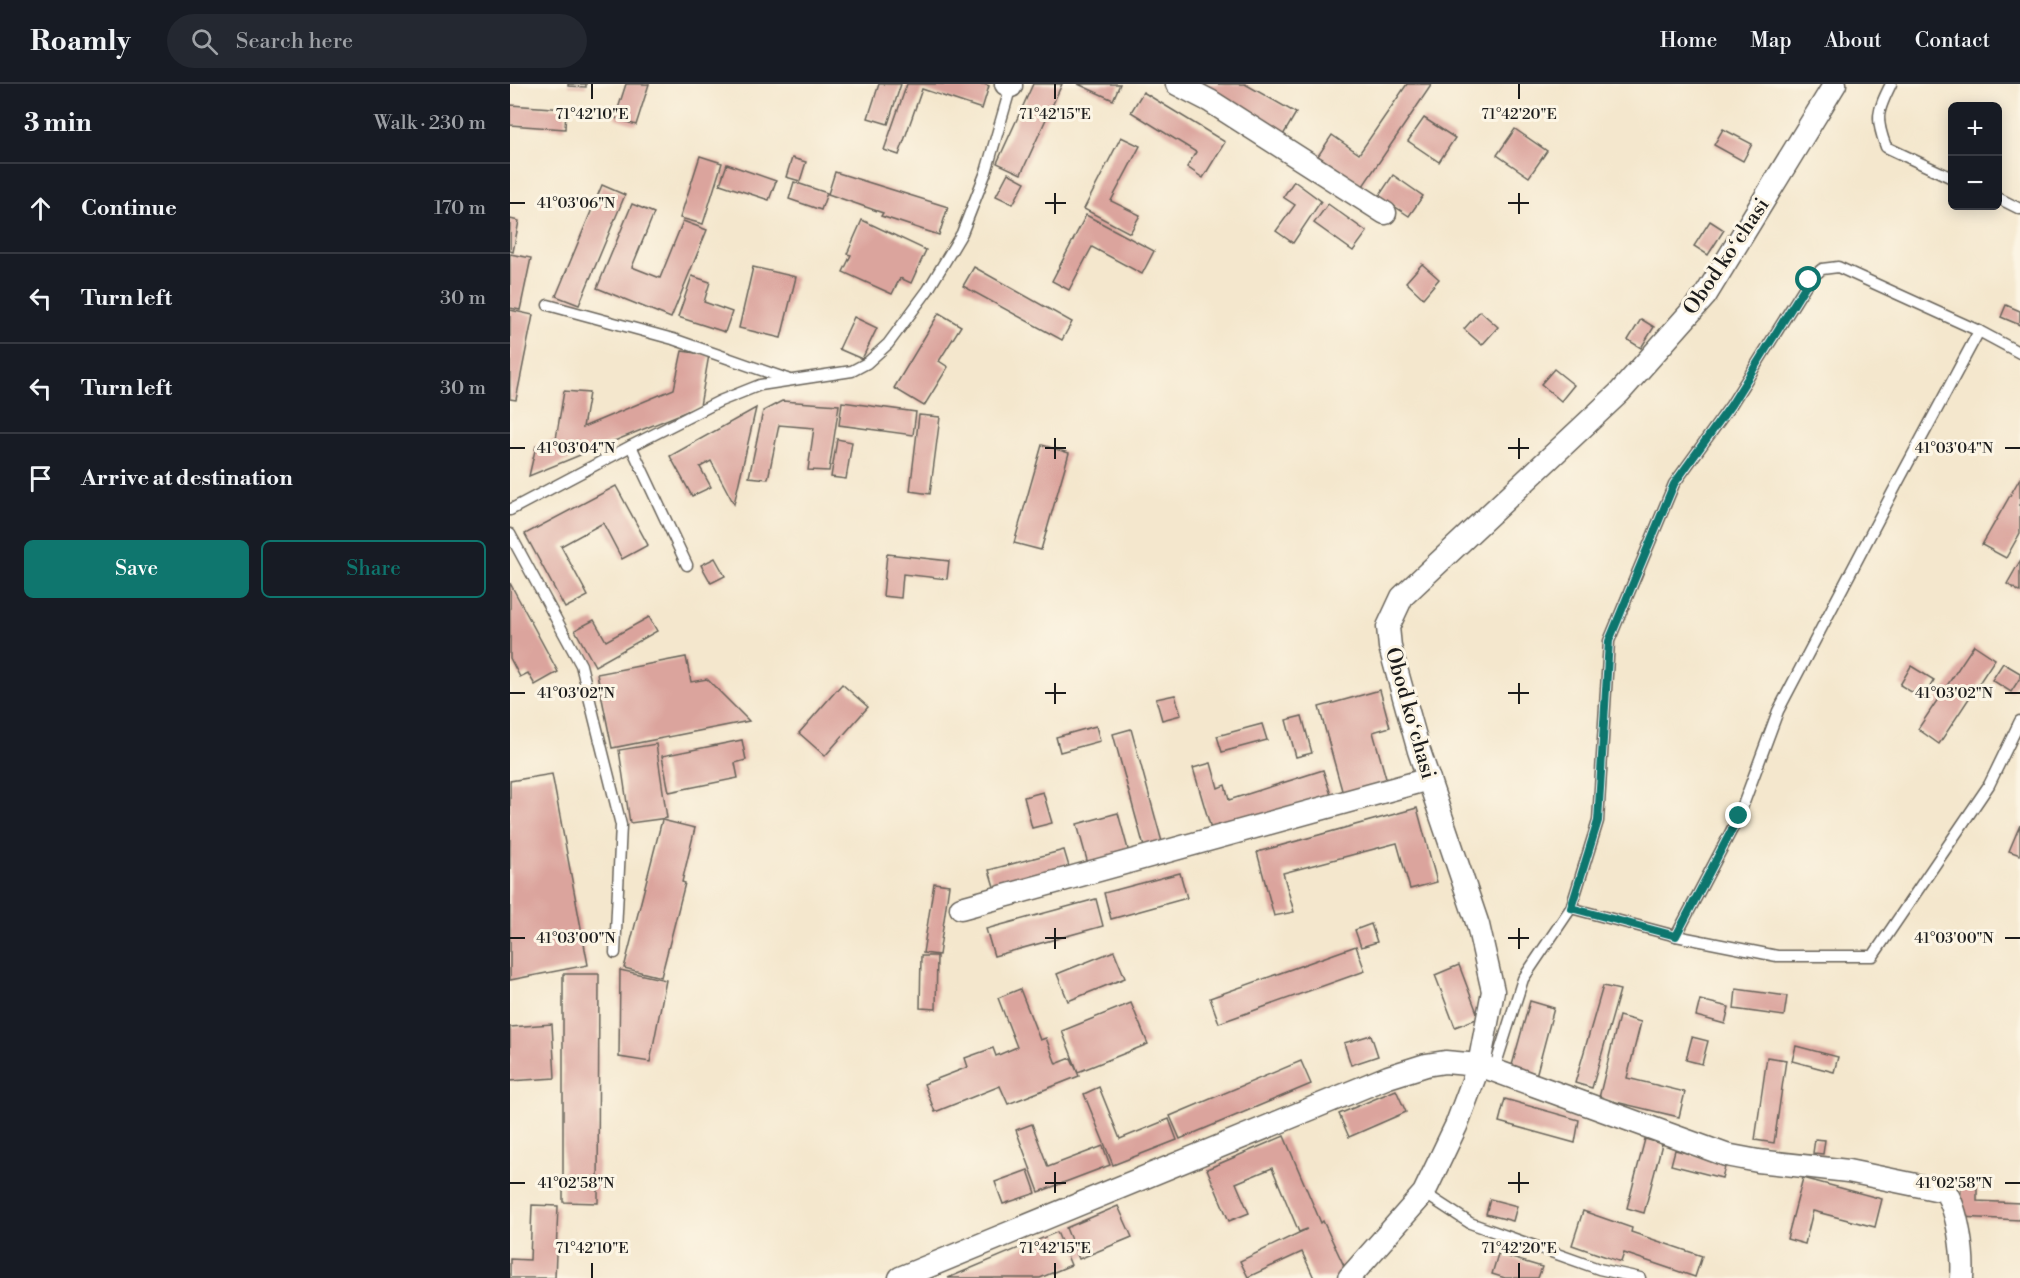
<!DOCTYPE html>
<meta charset="utf-8">
<style>
body{margin:0;font-family:"Libre Bodoni",serif;background:#242831;color:#f1f3f6}
.controls{position:absolute;right:18px;top:18px;display:grid;overflow:hidden;border-radius:9px;box-shadow:0 3px 15px #0003}
.controls button{width:54px;height:54px;display:grid;place-items:center;padding:0;border:0;border-bottom:2px solid #363941;background:#171b24;color:#f1f3f6;font:30px sans-serif}
.stop{position:absolute;width:18px;height:18px;margin:-14px;border:4px solid #0f766e;border-radius:50%;background:#fff}
.stop.end{background:#0f766e;border-color:#fff;box-shadow:0 2px 6px #0008}
.list{margin:0;padding:0;list-style:none}
h2{display:flex;justify-content:space-between;align-items:center;height:78px;margin:0;padding:0 24px;font-size:26px}
h2 small{font-size:20px;font-weight:400;color:#9ea1a6}
.list li{display:grid;grid-template-columns:39px 1fr auto;gap:18px;align-items:center;box-sizing:border-box;height:90px;padding:0 24px;border-top:2px solid #363941}
.list b{display:block;font-size:22px;white-space:nowrap}
.list em{font-size:20px;font-style:normal;color:#9ea1a6}
.actions{display:flex;gap:12px;padding:18px 24px}
.actions a{flex:1;padding:14px 0;border:2px solid #0f766e;border-radius:9px;text-align:center;font-size:21px;color:#0f766e}
.actions .main{background:#0f766e;color:#fff}
.icon{flex:none;width:33px;height:33px;fill:none;stroke:currentColor;stroke-width:2;stroke-linecap:round;stroke-linejoin:round}
.map{position:relative;flex:none;width:1510px;height:1194px;overflow:hidden}
header{display:flex;align-items:center;gap:36px;box-sizing:border-box;height:84px;padding:0 30px;background:#171b24;border-bottom:2px solid #363941}
header strong{font-size:28px}
nav{display:flex;gap:33px;margin-inline-start:auto;font-size:21px}
.search{width:420px;height:54px;background:#242831;display:flex;align-items:center;gap:15px;box-sizing:border-box;padding:0 21px;border-radius:33px;color:#9ea1a6;font-size:22px}
main{display:flex}
aside{flex:1;background:#171b24}
.map>svg:first-child{display:block}
.building{fill:#dba49d}
.lines{fill:none;stroke-linecap:round;stroke-linejoin:round}
.lane-casing{stroke:#68635a;stroke-width:13}
.street-casing{stroke:#68635a;stroke-width:25}
.lane{stroke:#fff;stroke-width:10}
.street{stroke:#fff;stroke-width:22}
.route{stroke:#0f766e;stroke-width:8}
.ticks{fill:none;stroke:#1c1c1c;stroke-width:2}
.labels{text-anchor:middle;stroke-width:6;stroke-linejoin:round;paint-order:stroke}
.street-label{font-size:21px;fill:#1c1c1c;stroke:#fcf5e5}
.ticks-label{font-size:15px;text-anchor:middle;fill:#1c1c1c;stroke:#fcf5e5;stroke-width:6;stroke-linejoin:round;paint-order:stroke}
</style>
<header>
<strong>Roamly</strong>
<div class="search"><svg class="icon" aria-label="search" viewBox="0 0 24 24"><circle cx="10" cy="10" r="6"/><path d="M15 15l6 6"/></svg>Search here</div>
<nav><a>Home</a><a>Map</a><a>About</a><a>Contact</a></nav>
</header>
<main>
<aside>
<h2>3 min<small>Walk · 230 m</small></h2>
<ul class="list">
<li><svg class="icon" aria-label="ahead" viewBox="0 0 24 24"><path d="M12 20V5M6 11l6-6 6 6"/></svg><div><b>Continue</b></div><em>170 m</em></li>
<li><svg class="icon" aria-label="left" viewBox="0 0 24 24"><path d="M17 20v-9H6M10 6l-5 5 5 5"/></svg><div><b>Turn left</b></div><em>30 m</em></li>
<li><svg class="icon" aria-label="left" viewBox="0 0 24 24"><path d="M17 20v-9H6M10 6l-5 5 5 5"/></svg><div><b>Turn left</b></div><em>30 m</em></li>
<li><svg class="icon" aria-label="arrive" viewBox="0 0 24 24"><path d="M6 21V4h12l-3 4 3 4H6"/></svg><div><b>Arrive at destination</b></div></li>
</ul>
<div class="actions"><a class="main">Save</a><a>Share</a></div>
</aside>
<div class="map">
<svg width="1510" height="1194" viewBox="0 0 1510 1194">
<rect width="100%" height="100%" fill="#fcf5e5"/>
<filter id="ink" filterUnits="userSpaceOnUse"><feTurbulence type="fractalNoise" baseFrequency=".0167" numOctaves="2"/><feDisplacementMap in="SourceGraphic" scale="12" xChannelSelector="R" yChannelSelector="G"/><feConvolveMatrix kernelMatrix="1 2 1 2 8 2 1 2 1" color-interpolation-filters="sRGB"/></filter>
<filter id="wash" filterUnits="userSpaceOnUse"><feTurbulence type="fractalNoise" baseFrequency=".008" numOctaves="4" result="noise"/><feDisplacementMap in="SourceGraphic" scale="24" xChannelSelector="R" yChannelSelector="G"/><feGaussianBlur stdDeviation="1.35" result="paint"/><feColorMatrix in="noise" values="0 0 0 0 0 0 0 0 0 0 0 0 0 0 0 0 0 1.4 0 .05"/><feComposite in="paint" operator="in"/></filter>
<g filter="url(#wash)">
<rect width="100%" height="100%" fill="#f4e7cd"/>
<g id="blocks">
<g class="building">
<path d="M58,0H76V3L58,2Z"/>
<path d="M116,0H139L126,41L105,34Z"/>
<path d="M369,0H391L378,40L358,34Z"/>
<path d="M397,0H474L479,2L472,25L412,5L389,71L374,66Z"/>
<path d="M523,0H552L511,90L487,79Z"/>
<path d="M568,0H610L603,16Z"/>
<path d="M690,0H735L786,29L772,53Z"/>
<path d="M897,0H922L853,102L808,72L822,51L849,70Z"/>
<path d="M633,8L715,58L693,94L677,83L686,68L621,28Z"/>
<path d="M0,21L56,25L55,45L0,41Z"/>
<path d="M914,34L945,54L929,78L898,57Z"/>
<path d="M1005,45L1037,67L1019,93L987,71Z"/>
<path d="M1213,45L1242,60L1233,77L1204,61Z"/>
<path d="M611,53L630,62L601,117L630,131L620,149L574,125Z"/>
<path d="M190,72L212,79L193,140L170,134Z"/>
<path d="M282,74L296,78L290,97L276,93Z"/>
<path d="M217,80L266,97L259,116L210,100Z"/>
<path d="M325,88L438,123L429,151L371,132L373,129L318,110Z"/>
<path d="M498,89L515,98L503,120L486,112Z"/>
<path d="M883,91L913,112L899,132L869,112Z"/>
<path d="M784,97L811,117L783,159L766,147L785,121L773,113Z"/>
<path d="M284,98L317,109L311,126L279,115Z"/>
<path d="M92,101L115,111L69,221L46,212Z"/>
<path d="M122,120L144,129L122,183L150,194L173,137L197,146L161,234L87,204Z"/>
<path d="M818,120L857,148L843,167L804,139Z"/>
<path d="M576,131L644,167L632,190L582,163L559,206L542,197Z"/>
<path d="M0,135L9,137L3,168L0,167Z"/>
<path d="M352,136L416,166L401,199L390,194L382,210L333,188L341,171L337,170Z"/>
<path d="M1200,137L1214,146L1198,171L1184,162Z"/>
<path d="M0,170L21,174L10,226L0,224Z"/>
<path d="M912,180L929,195L913,214L896,198Z"/>
<path d="M243,183L286,193L271,254L229,244Z"/>
<path d="M464,183L562,238L552,256L453,202Z"/>
<path d="M182,192L200,198L194,218L222,228L215,248L168,233Z"/>
<path d="M1496,221L1510,227V241L1491,233Z"/>
<path d="M0,226L23,231L6,316L0,315Z"/>
<path d="M970,227L988,243L972,261L954,245Z"/>
<path d="M429,229L451,242L429,277L438,283L414,322L384,304Z"/>
<path d="M344,233L367,244L352,275L329,265Z"/>
<path d="M1131,235L1144,243L1131,264L1118,256Z"/>
<path d="M172,267L199,271L190,322L19,392L26,362L46,355L54,307L79,309L73,343L164,305Z"/>
<path d="M1044,285L1064,301L1051,317L1031,300Z"/>
<path d="M272,317L329,321L319,387L298,386L304,344L269,341L258,395L239,393L253,327Z"/>
<path d="M332,318L406,328L403,351L329,341Z"/>
<path d="M246,324L224,420L201,377L190,383L201,403L182,412L160,372Z"/>
<path d="M409,331L430,333L420,410L400,407Z"/>
<path d="M327,355L342,358L336,395L321,393Z"/>
<path d="M532,361L559,369L531,466L504,459Z"/>
<path d="M1510,394V449L1496,474L1472,461Z"/>
<path d="M106,402L138,461L112,475L93,439L51,462L78,512L55,524L15,450Z"/>
<path d="M377,470L439,477L437,495L393,490L391,514L373,512Z"/>
<path d="M205,474L215,492L201,499L191,481Z"/>
<path d="M1510,477V508L1497,500Z"/>
<path d="M0,499L48,588L25,601L18,589L10,593L0,574Z"/>
<path d="M139,533L147,547L85,582L65,546L84,536L96,557Z"/>
<path d="M1464,561L1485,575L1429,660L1408,645Z"/>
<path d="M176,573L181,598L197,595L239,637L102,664L87,590Z"/>
<path d="M1493,579L1510,589V594L1501,608L1482,596Z"/>
<path d="M1401,582L1424,596L1413,615L1390,601Z"/>
<path d="M332,600L358,623L315,672L289,649Z"/>
<path d="M870,606L880,643L863,648L877,698L833,710L809,623Z"/>
<path d="M665,611L671,631L652,636L646,615Z"/>
<path d="M792,632L802,669L786,673L776,636Z"/>
<path d="M752,640L757,656L712,668L707,652Z"/>
<path d="M586,642L590,657L550,668L546,653Z"/>
<path d="M621,645L652,758L634,763L603,650Z"/>
<path d="M232,656L236,676L225,679L228,694L159,708L152,672Z"/>
<path d="M146,660L157,734L120,739L109,666Z"/>
<path d="M701,679L708,704L715,701L719,716L813,686L821,711L702,748L683,684Z"/>
<path d="M42,690L78,881L0,896V697Z"/>
<path d="M533,708L542,739L522,744L514,713Z"/>
<path d="M907,724L927,798L900,805L887,759L773,789L784,828L764,832L747,768Z"/>
<path d="M608,729L619,769L578,780L567,740Z"/>
<path d="M152,736L185,744L172,798L175,799L151,893L114,884Z"/>
<path d="M1510,741V771L1499,767Z"/>
<path d="M554,766L560,786L485,806L479,786Z"/>
<path d="M670,789L677,814L601,835L594,809Z"/>
<path d="M424,799L439,801L429,871L413,869Z"/>
<path d="M586,815L593,842L484,872L476,845Z"/>
<path d="M861,840L867,858L851,863L845,846Z"/>
<path d="M846,862L855,887L709,939L700,914Z"/>
<path d="M604,867L615,894L558,917L547,890Z"/>
<path d="M411,872H427L426,925L410,924Z"/>
<path d="M949,881L969,934L945,943L925,891Z"/>
<path d="M110,886L156,896L140,978L109,973Z"/>
<path d="M53,890H89L88,1119L53,1118Z"/>
<path d="M1093,902L1110,906L1082,1004L1065,999Z"/>
<path d="M510,905L530,956L536,954L546,980L561,974L569,992L498,1020L490,1002L425,1028L414,1000L458,983L455,974L483,964L486,972L507,963L488,914Z"/>
<path d="M1226,905L1277,912L1274,932L1224,925Z"/>
<path d="M1190,916L1219,923L1215,940L1186,932Z"/>
<path d="M1020,917L1044,924L1026,992L1001,985Z"/>
<path d="M621,919L638,960L568,988L552,947Z"/>
<path d="M1109,932L1131,938L1117,994L1175,1008L1169,1033L1089,1014Z"/>
<path d="M42,940L45,994L0,997V943Z"/>
<path d="M861,951L868,972L841,981L834,959Z"/>
<path d="M1182,953L1198,957L1192,980L1176,976Z"/>
<path d="M1286,962L1328,973L1324,988L1282,977Z"/>
<path d="M1257,973L1276,976L1264,1059L1245,1056Z"/>
<path d="M791,977L801,1000L670,1055L660,1032Z"/>
<path d="M589,1003L610,1055L659,1035L667,1056L603,1081L574,1010Z"/>
<path d="M886,1006L896,1028L839,1053L829,1030Z"/>
<path d="M995,1015L1069,1036L1065,1059L989,1038Z"/>
<path d="M522,1040L538,1083L593,1062L600,1081L529,1108L506,1046Z"/>
<path d="M774,1052L811,1139L813,1137L835,1184L827,1194H804L792,1168L738,1193L730,1177L797,1145L789,1148L762,1084L726,1099L739,1129L719,1137L697,1085Z"/>
<path d="M1135,1055L1152,1060L1134,1129L1117,1124Z"/>
<path d="M1305,1055L1315,1056L1313,1070L1303,1069Z"/>
<path d="M1165,1066L1216,1079L1212,1094L1161,1081Z"/>
<path d="M518,1086L526,1109L493,1120L485,1098Z"/>
<path d="M1293,1094L1372,1115L1365,1143L1303,1127L1295,1160L1277,1155Z"/>
<path d="M1451,1102L1467,1103V1117L1510,1119V1136L1450,1133Z"/>
<path d="M980,1115L1007,1122L1003,1137L976,1130Z"/>
<path d="M22,1121L48,1122L45,1194H0V1175L20,1176Z"/>
<path d="M608,1122L622,1153L569,1175L556,1144Z"/>
<path d="M1073,1127L1122,1144L1121,1148L1192,1172L1185,1193L1114,1169L1111,1178L1062,1161Z"/>
<path d="M547,1148L561,1181L530,1194H438Z"/>
<path d="M988,1170L1032,1183L1028,1194H995L982,1190Z"/>
</g>
</g>
</g>
<g filter="url(#ink)">
<use href="#blocks" fill-opacity="0" stroke="#68635a" stroke-width="1.5"/>
<g class="lines">
<g class="lane-casing">
<g id="lane">
<path d="M1381,0C1367,28 1365,34 1376,63L1442,94"/>
<path d="M1488,114L1510,125"/>
<path d="M38,221L163,255L277,295"/>
<path d="M121,362L177,481"/>
<path d="M0,426L121,362L210,317L250,301L342,287L357,279L378,260L418,206L452,149L476,88L501,2"/>
<path d="M0,450L71,581L111,741L105,869"/>
<path d="M1061,824L1166,852L1267,872H1363L1479,701L1510,637"/>
<path d="M1166,852L1229,732L1268,627L1388,398L1469,247"/>
<path d="M984,986L1013,895L1061,824L1088,737L1099,557L1164,400L1221,321L1299,196L1312,185L1328,183L1469,247L1510,269"/>
<path d="M914,1109L960,1139L1089,1185L1130,1194"/>
</g>
</g>
<g class="street-casing">
<g id="street">
<path d="M496,0L501,2V0"/>
<path d="M667,0L700,17L875,129"/>
<path d="M451,824L919,695"/>
<path d="M390,1194L878,993L916,981L935,978L969,981L1216,1071L1248,1077L1338,1087L1435,1107C1448,1126 1454,1171 1452,1194"/>
<path d="M839,1194L914,1109L946,1042L969,981L983,907L968,841L909,667L880,563L878,543L892,513L1109,309L1195,212L1325,0"/>
</g>
</g>
<use href="#lane" class="lane"/>
<use href="#street" class="street"/>
</g>
</g>
<g class="lines" filter="url(#ink)">
<path class="route" d="M1229,732L1166,852L1061,824L1088,737L1099,557L1164,400L1221,321L1299,196"/>
</g>
<path class="ticks" d="M82,0V15M545,0V15M1009,0V15M545,109V130M1009,109V130M0,119H15M535,119H556M998,119H1019M545,354V375M1009,354V375M0,364H15M535,364H556M998,364H1019M1495,364H1510M545,599V620M1009,599V620M0,609H15M535,609H556M998,609H1019M1495,609H1510M545,844V865M1009,844V865M0,854H15M535,854H556M998,854H1019M1495,854H1510M545,1088V1109M1009,1088V1109M0,1099H15M535,1099H556M998,1099H1019M1495,1099H1510M82,1179V1194M545,1179V1194M1009,1179V1194"/>
<g class="labels">
<g class="street-label">
<text transform="translate(1216 172) rotate(-56)" y="7">Obod koʻchasi</text>
<text transform="translate(901 629) rotate(74)" y="7">Obod koʻchasi</text>
</g>
</g>
<g class="ticks-label">
<text x="82" y="35">71°42'10"E</text>
<text x="545" y="35">71°42'15"E</text>
<text x="1009" y="35">71°42'20"E</text>
<text x="66" y="124">41°03'06"N</text>
<text x="66" y="369">41°03'04"N</text>
<text x="1444" y="369">41°03'04"N</text>
<text x="66" y="614">41°03'02"N</text>
<text x="1444" y="614">41°03'02"N</text>
<text x="66" y="859">41°03'00"N</text>
<text x="1444" y="859">41°03'00"N</text>
<text x="66" y="1104">41°02'58"N</text>
<text x="1444" y="1104">41°02'58"N</text>
<text x="82" y="1169">71°42'10"E</text>
<text x="545" y="1169">71°42'15"E</text>
<text x="1009" y="1169">71°42'20"E</text>
</g>
</svg>
<div class="controls">
<button>+</button>
<button>−</button>
</div>
<div class="stop" style="left:1299px;top:196px"></div>
<div class="stop end" style="left:1229px;top:732px"></div>
</div>
</main>
